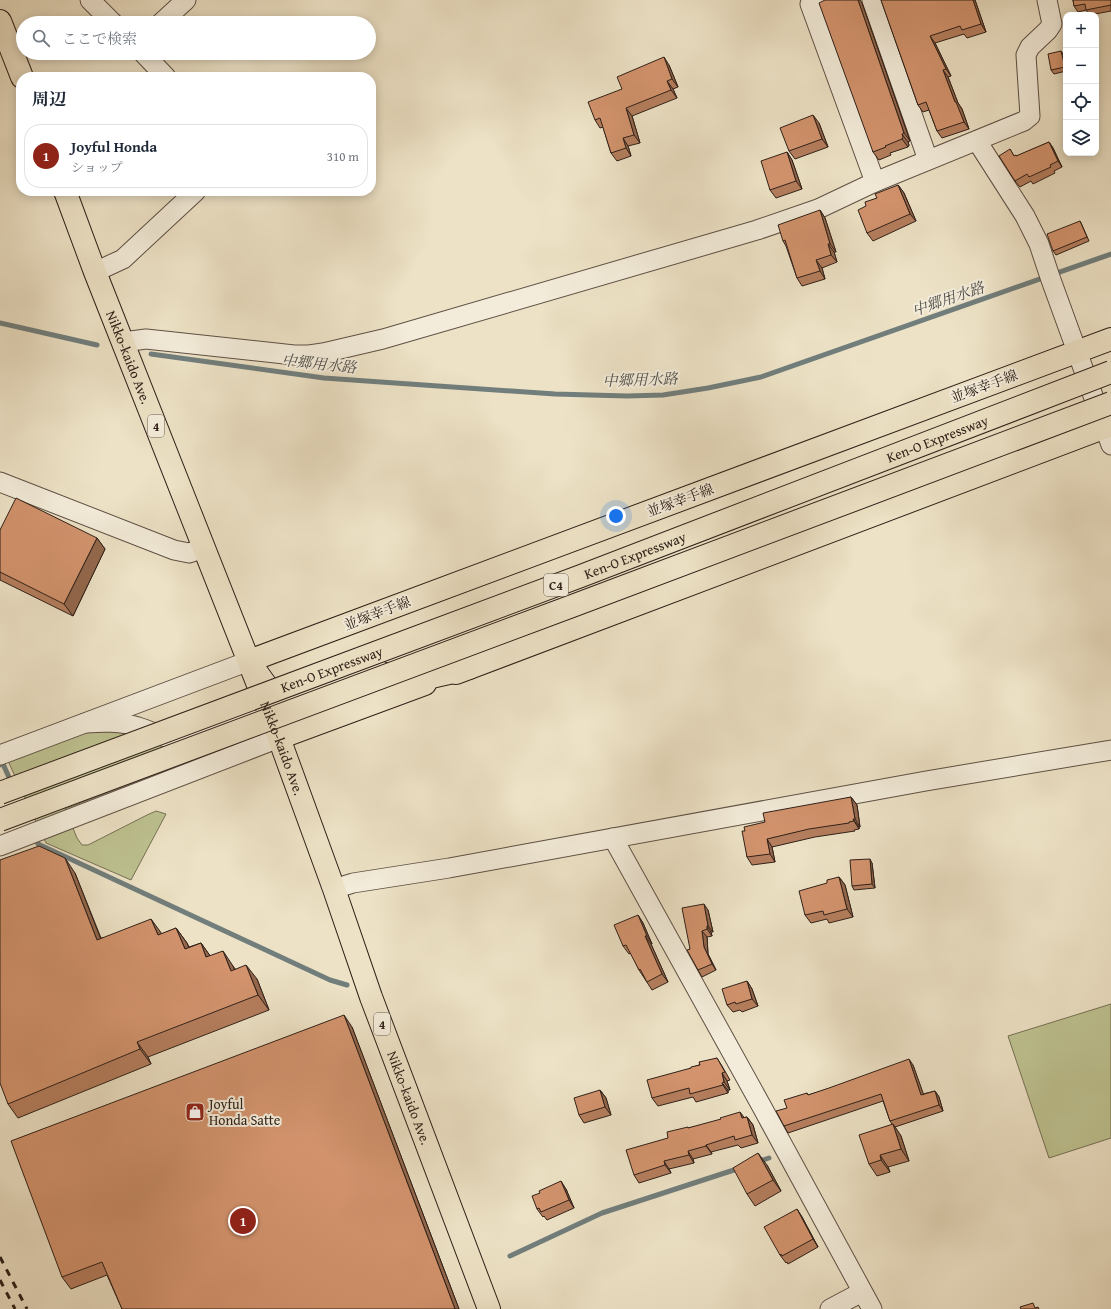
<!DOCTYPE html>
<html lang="ja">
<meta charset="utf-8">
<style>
body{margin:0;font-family:"Gentium Book Plus","Noto Serif JP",serif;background:#f6f6f7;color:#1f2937}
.controls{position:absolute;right:12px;top:12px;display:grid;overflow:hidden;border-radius:8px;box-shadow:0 2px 10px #0003}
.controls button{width:36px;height:36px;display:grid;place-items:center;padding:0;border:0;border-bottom:1px solid #e0e1e3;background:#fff;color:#1f2937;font:20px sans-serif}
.you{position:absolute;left:616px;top:516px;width:14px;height:14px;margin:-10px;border:3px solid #fff;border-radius:50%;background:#1a73e8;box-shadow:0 0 0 6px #1a73e833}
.badge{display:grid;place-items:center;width:26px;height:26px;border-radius:50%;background:#8f2418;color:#fff;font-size:13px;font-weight:700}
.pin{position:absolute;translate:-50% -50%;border:2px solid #fff;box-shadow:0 1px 4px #0006}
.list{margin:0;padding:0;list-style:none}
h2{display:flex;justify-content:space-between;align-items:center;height:52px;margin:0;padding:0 16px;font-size:17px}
h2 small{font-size:13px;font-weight:400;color:#747a83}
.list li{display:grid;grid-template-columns:26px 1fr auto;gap:12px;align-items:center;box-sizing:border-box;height:64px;margin:0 8px 8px;padding:0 8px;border:1px solid #e0e1e3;border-radius:16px}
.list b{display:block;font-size:15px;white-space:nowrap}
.list p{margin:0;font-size:13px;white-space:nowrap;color:#747a83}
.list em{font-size:13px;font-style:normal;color:#747a83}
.icon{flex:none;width:22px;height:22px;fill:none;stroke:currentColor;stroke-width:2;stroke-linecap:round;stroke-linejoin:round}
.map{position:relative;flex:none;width:1111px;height:1309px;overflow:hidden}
.search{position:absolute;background:#fff;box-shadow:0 2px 10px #0003;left:16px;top:16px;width:360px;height:44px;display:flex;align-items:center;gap:10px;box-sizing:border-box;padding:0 14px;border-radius:22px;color:#747a83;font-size:15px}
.panel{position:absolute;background:#fff;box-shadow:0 2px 10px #0003;left:16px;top:72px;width:360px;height:124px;border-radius:16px}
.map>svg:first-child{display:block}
.green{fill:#bec291;stroke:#767155}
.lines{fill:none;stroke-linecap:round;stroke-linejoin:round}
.stream{stroke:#717e7c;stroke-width:5}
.minor-casing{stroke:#5e5044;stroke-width:21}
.major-casing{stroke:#2f2019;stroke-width:24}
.highway-casing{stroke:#2f2019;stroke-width:24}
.minor{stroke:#f3ecda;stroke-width:19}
.major{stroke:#ede2c6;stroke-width:22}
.highway{stroke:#ede2c6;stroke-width:22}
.rail{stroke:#2f2019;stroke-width:3;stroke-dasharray:7 7;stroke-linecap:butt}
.highway-bridge-casing{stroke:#2f2019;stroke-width:24;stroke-linecap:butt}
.highway-bridge{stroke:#ede2c6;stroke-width:22}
.wall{fill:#b57e5e;stroke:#2f2019}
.shaded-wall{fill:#93674c;stroke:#2f2019}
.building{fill:#d2936d;stroke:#2f2019}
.labels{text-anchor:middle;stroke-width:4;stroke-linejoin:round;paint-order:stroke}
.shield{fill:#f3ecda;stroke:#6a5d53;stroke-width:1}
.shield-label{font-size:13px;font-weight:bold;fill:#2f2019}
.street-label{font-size:14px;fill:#2f2019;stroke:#f3ecda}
.poi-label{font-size:14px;fill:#2f2019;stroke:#f3ecda;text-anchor:start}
.water-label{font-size:15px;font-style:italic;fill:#504f4b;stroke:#f3ecda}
</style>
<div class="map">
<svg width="1111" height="1309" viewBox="0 0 1111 1309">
<rect width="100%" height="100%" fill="#ede2c6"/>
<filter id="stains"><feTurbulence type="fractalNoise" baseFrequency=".005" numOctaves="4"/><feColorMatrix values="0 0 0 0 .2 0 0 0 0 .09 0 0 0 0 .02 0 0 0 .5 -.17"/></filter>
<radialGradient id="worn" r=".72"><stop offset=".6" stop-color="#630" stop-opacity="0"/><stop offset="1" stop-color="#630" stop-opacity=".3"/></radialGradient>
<g class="green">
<path d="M113,729L206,755L65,809L77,838L82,845H88L147,815L156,811L166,814L131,880L46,843L8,761L88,732L100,730Z"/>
<path d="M1111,1004V1138L1049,1158L1008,1036Z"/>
</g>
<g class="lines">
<g class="stream">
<path d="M0,323L97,345"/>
<path d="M151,354L324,378L395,383L555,394L627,396L663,395L708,388L761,377L1111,254"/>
<path d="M0,765L3,764L12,784"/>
<path d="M35,837L38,844L330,980L347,985"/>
<path d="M757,1162L769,1158"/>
<path d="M510,1256L602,1213L740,1168"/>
</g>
<g class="minor-casing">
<g id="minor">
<path d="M90,0L113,23"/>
<path d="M823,0L810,4L875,182"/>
<path d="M872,0L928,160"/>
<path d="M161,23L186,0"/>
<path d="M143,53L166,77"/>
<path d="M977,141L1025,216L1039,244L1051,280L1111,445"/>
<path d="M95,272L123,259L196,191"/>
<path d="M123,342L146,339L294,355H309L323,353L383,339L757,230L818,209L875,182L1024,121L1030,116L1026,55L1030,47L1048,30L1052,24L1047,0"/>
<path d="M0,482L174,550L189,553L204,548"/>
<path d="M0,755L249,661"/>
<path d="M613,838L762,1107L872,1309"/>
<path d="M0,846L279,738C271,731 262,722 251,719C235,715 196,733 180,739C164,739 152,731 138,727C121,721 102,722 85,723"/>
<path d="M334,889L353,883L449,868L926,781L1111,750"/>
<path d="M830,1309L862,1292"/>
</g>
</g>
<g class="major-casing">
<g id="major">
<path d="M469,668C447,673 424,681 401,679C387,678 380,668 365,671L296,697C292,698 287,700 283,699C272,698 256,670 249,661L1111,339"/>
<path d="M456,673L1111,425"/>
<path d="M279,738L425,684"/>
</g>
</g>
<g class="highway-casing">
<g id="highway">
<path d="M0,21L22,77"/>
<path id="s1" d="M65,191L95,272L279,738L334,889L371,997L489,1309"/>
</g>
</g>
<use href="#minor" class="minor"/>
<use href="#major" class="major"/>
<use href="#highway" class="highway"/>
<g class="rail">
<path d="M0,1257L27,1309"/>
<path d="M0,1280L15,1309"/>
</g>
<g class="highway-bridge-casing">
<g id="highway-bridge">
<path id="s2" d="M0,793L581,576L1111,372"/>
<path d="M0,820L575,605L1111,403"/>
</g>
</g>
<use href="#highway-bridge" class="highway-bridge"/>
</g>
<g class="wall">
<path d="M881,0H975L986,32L967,38L964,34L935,43L951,76L948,77L958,103L962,109L969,129L942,138L937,131L929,110L923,112L918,105Z"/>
<path d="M1073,0H1111V11L1090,15L1086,10L1078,12L1074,6Z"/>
<path d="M862,3L910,141L908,142L909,145L908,147L890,153L891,155L879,160L873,152Z"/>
<path d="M1064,55L1066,64V71L1054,74L1051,70Z"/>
<path d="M669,65L678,87L673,89L677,98L632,116L640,143L628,146L631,156L617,161L611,153L603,127L600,128L595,120Z"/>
<path d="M819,123L828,147L795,159L789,151Z"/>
<path d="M1049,142L1053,148L1062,167L1054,171L1055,173L1033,184L1031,181L1020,187L1015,181L1010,149L1014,156H1017Z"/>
<path d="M787,152L792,160L802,189L776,198L770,190Z"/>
<path d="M898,185L904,193L916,221L873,241L867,233L866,206Z"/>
<path d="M820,210L825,218L836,252H834L837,262L822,268L825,279L802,286L797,278L786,246L783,241Z"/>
<path d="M1080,221L1082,225L1089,241L1056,255L1053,251Z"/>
<path d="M0,530L97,538L105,549L73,616L0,580Z"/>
<path d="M851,797L857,805L860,827H859V829L854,830L855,831L815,837L772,847L775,862L752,865L747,857L745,831L765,822Z"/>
<path d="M872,863L875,888L854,890L852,886Z"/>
<path d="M75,873L101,938L162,934L176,928L187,943L189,947L201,943L210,956L233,966L235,969L257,979L269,1010L148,1057L151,1064L18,1118L8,1104Z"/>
<path d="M839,877L845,885L853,917L829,923L827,919L811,923L805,915L827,883Z"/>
<path d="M708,910L713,932H711L712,936L707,937L708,954L716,970L702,977L698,970L690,949Z"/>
<path d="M638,915L643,923L652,944H651L668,982L652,990L639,970L631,953L629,954L623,946Z"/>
<path d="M747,981L752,989L758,1006L742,1012L740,1010L733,1012L727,1005Z"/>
<path d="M352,1027L459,1309H122L107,1275L71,1289L62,1277Z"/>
<path d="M717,1058L722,1066L730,1080L727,1081L730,1090H728V1093L696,1102L693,1097L658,1106L652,1098L691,1068Z"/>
<path d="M913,1065L923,1094L935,1091L939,1097L943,1111L895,1127L901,1136L909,1161L888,1167L890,1172L877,1176L869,1164L892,1124L890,1121L883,1101L788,1133L784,1126L787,1108L807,1093L808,1095Z"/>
<path d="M600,1090L606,1098L611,1115L584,1123L579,1115Z"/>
<path d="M747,1117L753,1125L758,1143L741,1148L738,1145L711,1152L712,1154L693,1159L694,1163L669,1169L671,1173L639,1183L634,1175L668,1138L688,1128Z"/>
<path d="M767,1165L781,1191L755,1206L747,1194Z"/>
<path d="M566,1189L574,1208L547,1220L544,1216L543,1217L537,1209Z"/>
<path d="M797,1209L802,1217L818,1247L788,1264L787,1262L786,1263L780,1255Z"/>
</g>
<g class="shaded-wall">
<path d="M858,0H860L862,3L910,141L904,133Z"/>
<path d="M973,0H975L986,32L981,24Z"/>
<path d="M930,36L935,43L951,76L946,69Z"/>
<path d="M1061,51L1064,55L1066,64V69L1065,67Z"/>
<path d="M664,57L669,65L678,87L672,79Z"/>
<path d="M943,70L948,77L958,103L962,109L969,129L964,122L955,102Z"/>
<path d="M667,81L673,89L677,98L671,90Z"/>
<path d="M626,108L632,116L640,143L634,135Z"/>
<path d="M813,115L819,123L828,147L822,139Z"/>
<path d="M902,134L908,142L909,145L908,147L902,139Z"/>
<path d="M623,138L628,146L631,156L626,148Z"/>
<path d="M1049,142L1053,148L1062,167L1058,161Z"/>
<path d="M787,152L792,160L802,189L796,181Z"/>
<path d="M898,185L904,193L916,221L910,214Z"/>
<path d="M820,210L825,218L836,252L830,244Z"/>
<path d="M828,244L834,252L837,262L831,255Z"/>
<path d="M816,260L822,268L825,279L820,271Z"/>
<path d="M97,538L105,549L73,616L64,604Z"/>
<path d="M851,797L857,805L860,827L855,819Z"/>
<path d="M853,819L859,827V829L854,821Z"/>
<path d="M767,839L772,847L775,862L770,854Z"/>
<path d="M65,858L75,873L107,955L97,940Z"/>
<path d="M870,859L872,863L875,888L872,884Z"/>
<path d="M839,877L845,885L853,917L847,909Z"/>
<path d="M704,904L708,910L713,932L708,926Z"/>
<path d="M638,915L643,923L652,944L647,936Z"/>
<path d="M151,919L162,934L158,935Z"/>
<path d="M707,926L711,932L712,936L707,929Z"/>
<path d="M176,928L187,943L195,964L185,949Z"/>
<path d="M702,931L707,937L708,954L716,970L712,964L704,947Z"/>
<path d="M645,936L651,944L668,982L662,974Z"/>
<path d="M201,943L211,957H206Z"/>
<path d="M223,951L233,966L241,985L231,971Z"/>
<path d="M246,965L257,979L269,1010L258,995Z"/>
<path d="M747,981L752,989L758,1006L752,999Z"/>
<path d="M344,1015L352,1027L459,1309H455Z"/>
<path d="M137,1042L148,1057L151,1064L140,1049Z"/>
<path d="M909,1059L913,1065L926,1101L921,1095Z"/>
<path d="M722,1073L727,1081L730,1090L724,1082Z"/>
<path d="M722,1083L728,1090V1093L723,1085Z"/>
<path d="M600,1090L606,1098L611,1115L605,1107Z"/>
<path d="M935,1091L939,1097L943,1111L939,1105Z"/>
<path d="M740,1112L746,1120L742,1118Z"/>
<path d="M747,1117L753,1125L758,1143L752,1135Z"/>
<path d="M893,1124L901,1136L909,1161L901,1149Z"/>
<path d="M706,1145L711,1152L712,1154L706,1146Z"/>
<path d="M688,1151L693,1159L694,1163L689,1155Z"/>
<path d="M758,1153L767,1165L781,1191L773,1180Z"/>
<path d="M880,1155L888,1167L890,1172L881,1160Z"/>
<path d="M664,1161L669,1169L671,1173L665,1165Z"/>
<path d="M561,1181L566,1189L574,1208L569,1200Z"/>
<path d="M797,1209L802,1217L818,1247L813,1239Z"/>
</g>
<g class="building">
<path d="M825,0H858L904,133L902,134L903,137L902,139L885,146L886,147L873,152L819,3Z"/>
<path d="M881,0H973L981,24L962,30L960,26L930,36L946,69L943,70L955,102H956L964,122L937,131L926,102L918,105Z"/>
<path d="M1073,0H1111V5L1086,10L1085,4L1074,6Z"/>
<path d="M1061,51L1065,67L1051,70L1048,54Z"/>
<path d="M664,57L672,79L667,81L671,90L626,108L634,135L623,138L626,148L611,153L600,118L595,120L588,102L622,89L617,77Z"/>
<path d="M813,115L822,139L789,151L780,128Z"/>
<path d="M1049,142L1058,161L1050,165L1051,167L1029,177L1027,174L1015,181L999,156L1010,149L1014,156L1016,155V156Z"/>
<path d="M787,152L796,181L770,190L761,161Z"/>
<path d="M898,185L910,214L867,233L858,210L866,206L865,202L877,198L875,194Z"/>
<path d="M820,210L830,244H828L831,255L816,260L820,271L797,278L785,240L783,241L778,225Z"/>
<path d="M1080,221L1087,237L1053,251L1047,234Z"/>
<path d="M16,498L97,538L64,604L0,572V530Z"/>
<path d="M851,797L855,819H853L854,821L849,822V823L809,829L767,839L770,854L747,857L742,831H745L744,827L765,822L763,813Z"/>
<path d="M39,846L65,858L97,940L151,919L158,935L176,928L185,949L201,943L206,957L223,951L231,971L246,965L258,995L137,1042L140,1049L8,1104L0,1083V860Z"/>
<path d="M870,859L872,884L852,886L850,860Z"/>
<path d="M839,877L847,909L824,915L823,911L805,915L799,891L827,883V880Z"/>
<path d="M704,904L708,926H707V929L702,931L704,947L712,964L698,970L687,950L690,949L682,908Z"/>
<path d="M638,915L647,936H645L662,974L647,982L640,969L639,970L626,945L623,946L614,925Z"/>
<path d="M747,981L752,999L736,1004L735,1002L727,1005L722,989Z"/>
<path d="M344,1015L455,1309H122L102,1262L62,1277L11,1141Z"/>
<path d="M717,1058L725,1072L722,1073L724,1082L722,1083L723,1085L690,1094L689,1088L652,1098L647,1080L691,1068V1067L700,1065L699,1062Z"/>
<path d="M909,1059L921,1095L935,1091L939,1105L890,1121L881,1094L784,1126L776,1111L787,1108L784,1100L807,1093L808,1095L829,1088Z"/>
<path d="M600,1090L605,1107L579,1115L574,1098Z"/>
<path d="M740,1112L742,1118L747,1117L752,1135L735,1140L734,1136L706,1145V1146L688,1151L689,1155L664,1161L665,1165L634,1175L626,1150L668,1138L667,1132L688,1127V1128L721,1119L720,1118Z"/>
<path d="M893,1124L901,1149L880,1155L881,1160L869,1164L859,1135Z"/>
<path d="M758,1153L773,1180L747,1194L733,1168Z"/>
<path d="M561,1181L569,1200L541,1212L539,1208L537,1209L532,1196L540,1193L539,1191Z"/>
<path d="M797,1209L813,1239L782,1256L781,1254L780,1255L764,1227Z"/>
<path d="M1033,1303L1035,1308L1038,1307L1039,1309H1021L1020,1307Z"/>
</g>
<defs>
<g id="shop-square" transform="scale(1)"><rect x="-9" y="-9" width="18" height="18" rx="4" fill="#8f2418" stroke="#f3ecda"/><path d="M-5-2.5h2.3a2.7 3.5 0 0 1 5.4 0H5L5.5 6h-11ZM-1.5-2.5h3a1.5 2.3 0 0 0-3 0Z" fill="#fff"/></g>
</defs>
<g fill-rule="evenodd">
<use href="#shop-square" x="195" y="1112"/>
</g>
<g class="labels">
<g class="shield">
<rect x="148" y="415" width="16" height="22" rx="3"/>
<rect x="544" y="574" width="24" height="22" rx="3"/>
<rect x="374" y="1013" width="16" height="22" rx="3"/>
</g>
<g class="shield-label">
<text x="156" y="431">4</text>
<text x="556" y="590">C4</text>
<text x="382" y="1029">4</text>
</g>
<g class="street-label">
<text dy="5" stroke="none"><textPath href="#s1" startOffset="178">Nikko-kaido Ave.</textPath></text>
<text transform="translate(984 386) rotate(-20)" y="5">並塚幸手線</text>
<text dy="5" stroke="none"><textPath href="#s2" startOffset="1002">Ken-O Expressway</textPath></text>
<text transform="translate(680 500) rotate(-20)" y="5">並塚幸手線</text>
<text dy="5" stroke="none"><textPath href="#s2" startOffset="678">Ken-O Expressway</textPath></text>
<text transform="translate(377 613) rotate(-21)" y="5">並塚幸手線</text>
<text dy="5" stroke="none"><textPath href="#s2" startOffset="354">Ken-O Expressway</textPath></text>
<text dy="5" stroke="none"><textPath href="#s1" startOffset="598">Nikko-kaido Ave.</textPath></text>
<text dy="5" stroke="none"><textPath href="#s1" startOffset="970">Nikko-kaido Ave.</textPath></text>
</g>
<g class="poi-label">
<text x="209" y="1109">Joyful<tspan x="209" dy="16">Honda Satte</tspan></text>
</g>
<g class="water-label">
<text transform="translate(948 299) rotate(-19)" y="5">中郷用水路</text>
<text transform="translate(319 364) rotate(6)" y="5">中郷用水路</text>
<text transform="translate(640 380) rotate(-2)" y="5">中郷用水路</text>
</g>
</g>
<rect width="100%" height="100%" filter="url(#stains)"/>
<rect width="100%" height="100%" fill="url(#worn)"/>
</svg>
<div class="controls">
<button>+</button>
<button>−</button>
<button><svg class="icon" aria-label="locate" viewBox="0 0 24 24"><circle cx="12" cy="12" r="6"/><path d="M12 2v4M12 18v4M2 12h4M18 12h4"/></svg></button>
<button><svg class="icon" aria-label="layers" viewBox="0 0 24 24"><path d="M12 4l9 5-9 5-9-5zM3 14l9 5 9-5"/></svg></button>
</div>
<div class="you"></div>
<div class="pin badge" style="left:243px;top:1221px">1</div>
<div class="search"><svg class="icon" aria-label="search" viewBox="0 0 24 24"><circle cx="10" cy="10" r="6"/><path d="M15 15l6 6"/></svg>ここで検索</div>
<section class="panel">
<h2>周辺<small></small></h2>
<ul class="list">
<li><span class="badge">1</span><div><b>Joyful Honda</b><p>ショップ</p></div><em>310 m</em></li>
</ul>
</section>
</div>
